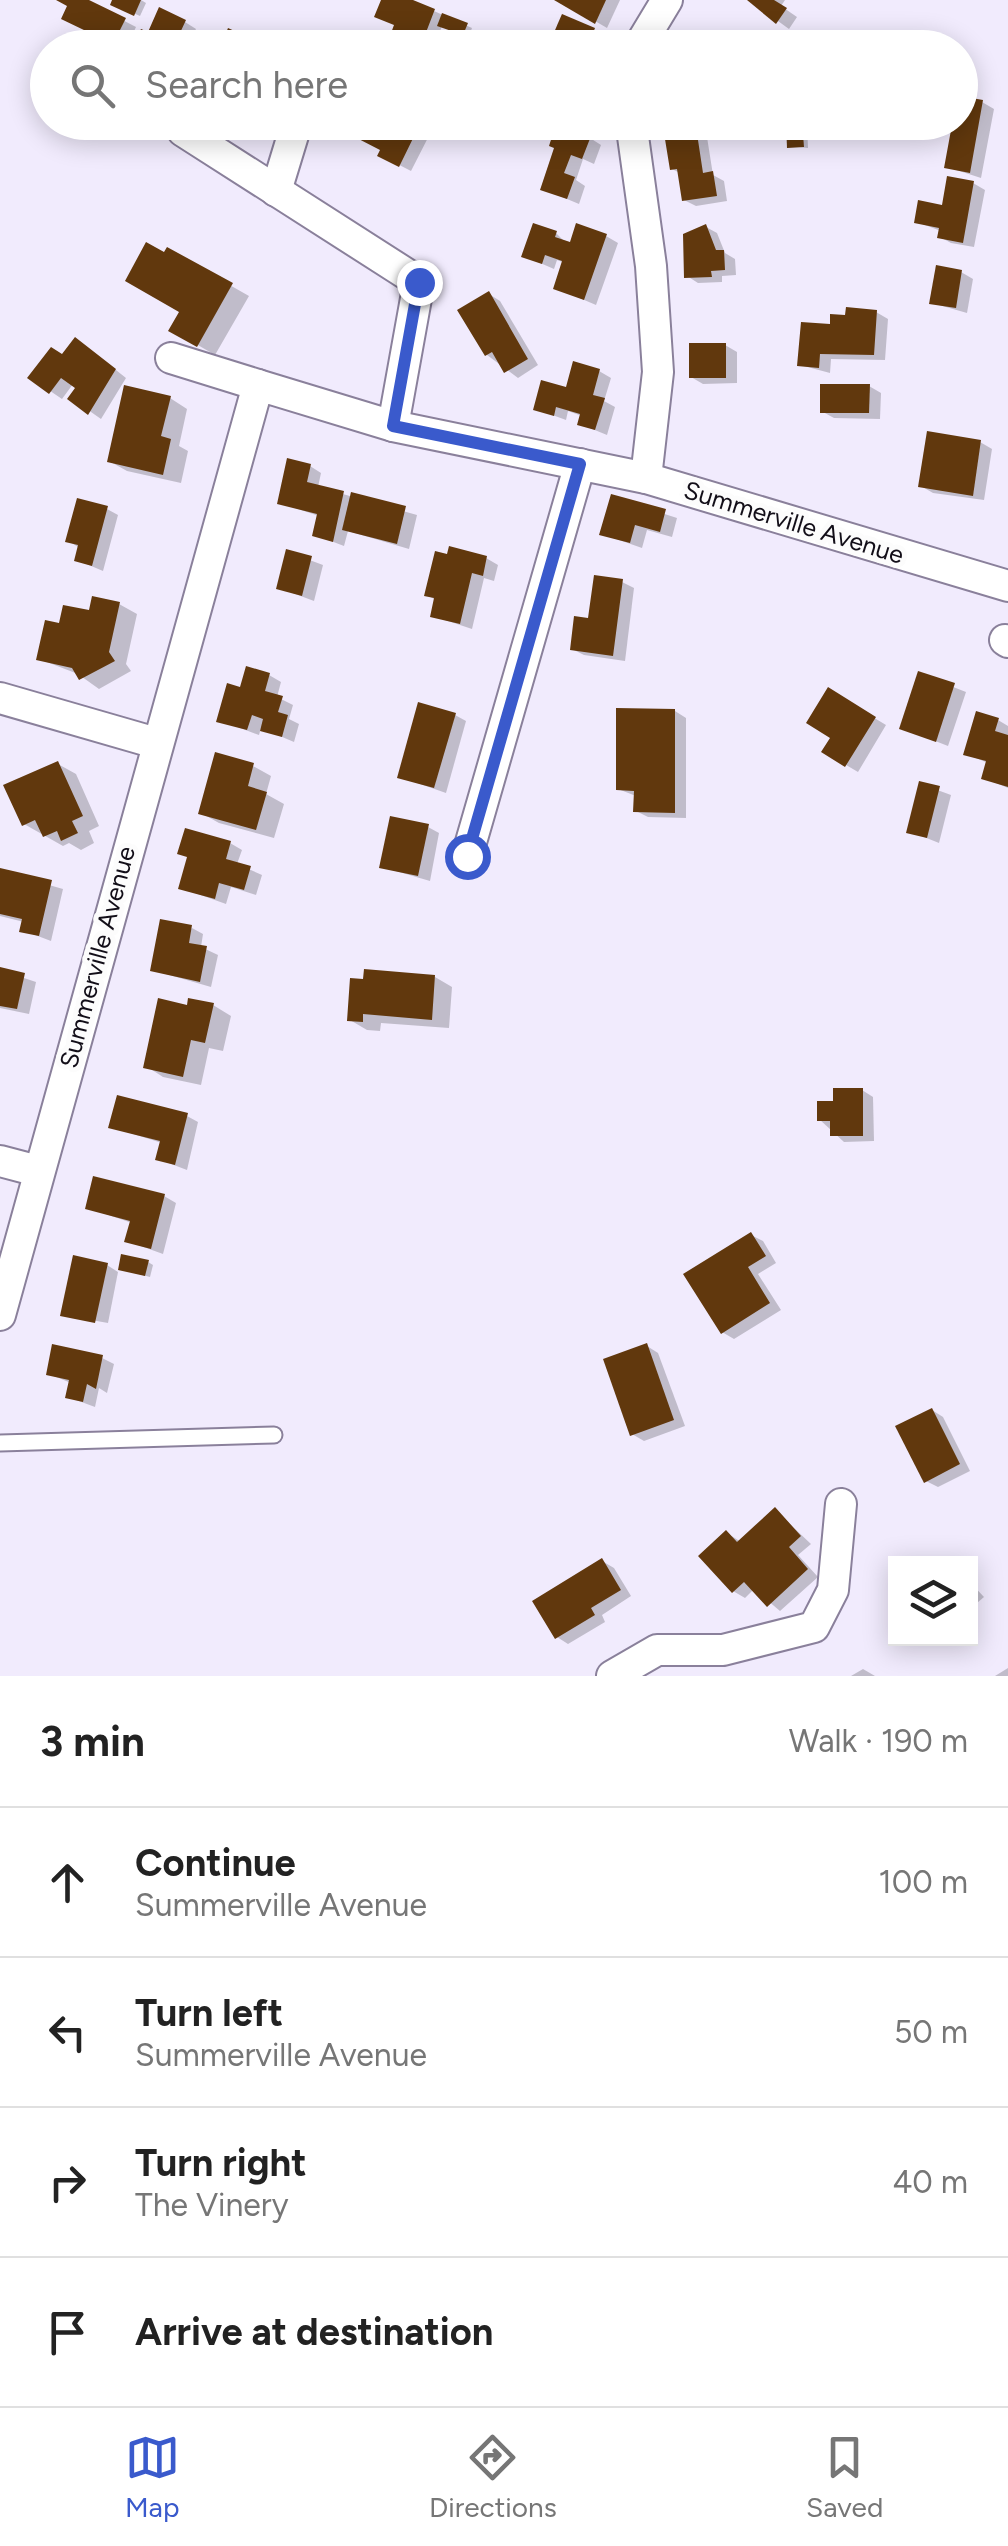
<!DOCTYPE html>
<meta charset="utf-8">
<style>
body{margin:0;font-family:Figtree,sans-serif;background:#f6f6f6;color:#222}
.controls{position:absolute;right:30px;bottom:30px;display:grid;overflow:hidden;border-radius:0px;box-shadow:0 5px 25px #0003}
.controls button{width:90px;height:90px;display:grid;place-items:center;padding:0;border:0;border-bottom:2px solid #e0e0e0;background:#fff;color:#222;font:50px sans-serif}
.stop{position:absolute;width:30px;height:30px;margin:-22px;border:8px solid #3a5acc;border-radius:50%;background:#fff}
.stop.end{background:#3a5acc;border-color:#fff;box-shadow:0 2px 10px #0008}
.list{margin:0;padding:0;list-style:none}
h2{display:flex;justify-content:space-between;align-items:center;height:130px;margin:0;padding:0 40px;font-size:42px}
h2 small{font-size:32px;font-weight:400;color:#767676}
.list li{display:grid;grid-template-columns:65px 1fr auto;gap:30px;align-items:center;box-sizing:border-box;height:150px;padding:0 40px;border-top:2px solid #e0e0e0}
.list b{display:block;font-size:38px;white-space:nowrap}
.list p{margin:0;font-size:32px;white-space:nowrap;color:#767676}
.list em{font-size:32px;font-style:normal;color:#767676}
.icon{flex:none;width:55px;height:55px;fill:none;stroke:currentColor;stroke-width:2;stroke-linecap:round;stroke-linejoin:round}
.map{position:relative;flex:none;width:1008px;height:1676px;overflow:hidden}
.search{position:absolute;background:#fff;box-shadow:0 5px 25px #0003;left:30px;right:30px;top:30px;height:110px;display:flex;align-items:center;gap:25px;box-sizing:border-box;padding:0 35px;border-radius:55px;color:#767676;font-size:38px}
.sheet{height:730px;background:#fff}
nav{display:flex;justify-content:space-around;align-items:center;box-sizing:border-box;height:140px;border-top:2px solid #e0e0e0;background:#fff;font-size:28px;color:#767676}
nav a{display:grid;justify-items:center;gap:5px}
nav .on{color:#3a5acc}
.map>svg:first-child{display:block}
.shadow{fill:#0003}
.building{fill:#61380d}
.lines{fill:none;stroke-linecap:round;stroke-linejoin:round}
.lane-casing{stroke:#8a809b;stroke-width:19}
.street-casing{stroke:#8a809b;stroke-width:34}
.lane{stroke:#fff;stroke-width:15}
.street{stroke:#fff;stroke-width:30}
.route{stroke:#3a5acc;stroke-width:12}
.labels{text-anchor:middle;stroke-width:10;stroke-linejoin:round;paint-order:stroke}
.street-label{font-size:25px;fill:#120e18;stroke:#fcfcfc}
</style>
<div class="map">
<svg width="1008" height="1676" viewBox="0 0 1008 1676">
<rect width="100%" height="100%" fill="#f1ebfd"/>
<g class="shadow">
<path d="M61,0H84L136,27L126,48L76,24L70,5Z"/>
<path d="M114,0H141L146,3L140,16L113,4Z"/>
<path d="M384,0H406L434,11L472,28L469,36L442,26L434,48L402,47L391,40L397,26Z"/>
<path d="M559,0H620L607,28Z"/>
<path d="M749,0H785L781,6L797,17L789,29Z"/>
<path d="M185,22L196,29L187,48H135L149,35Z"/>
<path d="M594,30L605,37L601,48H579L555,36Z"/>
<path d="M229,32L244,39L241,48H223Z"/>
<path d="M982,102L994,109L981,178L947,167L953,133L939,126L960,122Z"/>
<path d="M239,122H284L276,140Z"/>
<path d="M358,122H436L411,171L380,155L383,149Z"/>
<path d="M788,122H807L808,148L790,146Z"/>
<path d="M696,130L707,137L713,175L724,181L727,201L696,206L684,200L680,173L672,169Z"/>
<path d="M590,138L601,145L594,164L583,159L576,180L585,186L579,204L543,189L557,148Z"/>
<path d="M973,183L985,190L974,247L951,243L940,237L941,231L917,222L944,208Z"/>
<path d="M706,227L717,233L725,253L735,259L736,275L722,276V282L698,283L687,276Z"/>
<path d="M556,233L566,243L606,236L618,243L596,305L556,288L565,263L557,260L554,269L524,256Z"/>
<path d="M168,250L249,296L215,355L172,330L183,311L166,255Z"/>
<path d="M961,272L973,279L967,313L932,303Z"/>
<path d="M489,294L500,301L538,365L518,378L487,355Z"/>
<path d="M876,312L888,319L885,360L831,359L830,373L800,365L832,327Z"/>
<path d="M725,345L737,352V383L703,384L691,377Z"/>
<path d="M87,347L126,378L101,419L71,398L79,388L73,384L62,399L31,378Z"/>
<path d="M599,371L611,378L604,401L615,407L607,435L580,424L582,416L568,411L566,420L536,409Z"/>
<path d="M869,386L881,393L880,419L834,418L823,412Z"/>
<path d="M170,398L187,409L179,446L188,451L181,483L127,471L109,461Z"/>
<path d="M980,442L992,449L984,500L933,493L921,486Z"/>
<path d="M310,466L321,473L318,487L417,515L409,549L348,531L344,546L315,535L319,516L280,503Z"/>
<path d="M612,497L677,518L672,537L647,530L642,548L602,534Z"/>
<path d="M107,509L118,515L103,571L77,560L80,548L68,541Z"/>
<path d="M288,552L323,565L314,601L279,588Z"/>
<path d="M486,558L498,565L494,581L484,578L472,629L433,616L436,600L427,595Z"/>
<path d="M622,582L634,588L625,661L584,655L572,649Z"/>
<path d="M119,604L137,614L126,664L131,671L99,689L78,674L39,659L61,626Z"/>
<path d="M920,674L966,692L948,746L902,728Z"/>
<path d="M269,675L281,682L277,697L293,705L289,719L299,724L294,742L261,728L259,735L219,720L242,690Z"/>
<path d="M828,690L886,725L858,772L824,752L833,737Z"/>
<path d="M675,711L686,718V818L648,817L636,811V796L618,789Z"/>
<path d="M455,715L466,721L446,793L400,777Z"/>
<path d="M998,720L1008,726V788L984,778L988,763L966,754Z"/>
<path d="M58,764L76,774L99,826L89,831L94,843L81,850L69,843L63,846L24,824Z"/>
<path d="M253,766L271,776L266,794L284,804L274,838L219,823L201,813Z"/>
<path d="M921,784L951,795L939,843L909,831Z"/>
<path d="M428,827L439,833L430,881L382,867Z"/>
<path d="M230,843L242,850L237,864L262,875L256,895L231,887L226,904L181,888Z"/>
<path d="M0,871L63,889L51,941L22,930L24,922L0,916Z"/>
<path d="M192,928L203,934L201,947L218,955L211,987L152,970Z"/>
<path d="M0,970L36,982L29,1014L0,1008Z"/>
<path d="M435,977L452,987L449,1028L381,1023L380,1031L367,1030L350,1020Z"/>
<path d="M213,1005L231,1016L223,1051L209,1048L201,1085L163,1077L146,1066L188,1008Z"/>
<path d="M862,1090L873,1097L874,1141L844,1142L819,1119L836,1103Z"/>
<path d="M187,1116L198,1122L187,1170L158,1159L162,1143L111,1127Z"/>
<path d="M164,1196L176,1203L163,1254L127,1241L132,1223L88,1208Z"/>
<path d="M751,1235L763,1241L776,1263L758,1274L781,1310L734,1339L722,1332Z"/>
<path d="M148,1262L153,1265L150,1277L120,1269Z"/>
<path d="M107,1265L118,1272L108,1323L63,1315Z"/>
<path d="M647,1346L658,1353L685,1426L644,1441L632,1434Z"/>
<path d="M102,1358L114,1364L107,1393L99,1388L95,1407L68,1397L71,1383L49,1374Z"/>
<path d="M932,1410L943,1417L970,1471L938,1487L926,1481Z"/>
<path d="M776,1511L811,1544L798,1555L818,1577L780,1611L754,1589L745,1598L733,1591L727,1533L741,1542Z"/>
<path d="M602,1561L614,1568L631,1596L602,1615L605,1622L568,1644L557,1637Z"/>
<path d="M970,1582L984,1597L970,1609Z"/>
<path d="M919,1638H937L930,1645Z"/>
<path d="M1008,1668V1676H995Z"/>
<path d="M863,1669L875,1676H851Z"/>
</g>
<g class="building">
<path d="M56,0H89L126,18L113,44L61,19L67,6Z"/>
<path d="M112,0H141L134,16L110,5Z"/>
<path d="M381,0H413L435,9L420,48L388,41L394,25L374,17Z"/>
<path d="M554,0H606L595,24Z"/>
<path d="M747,0H774L787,8L776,24Z"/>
<path d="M159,7L186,20L173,48H132L141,29L148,32Z"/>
<path d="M442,13L468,23L463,35L437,26Z"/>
<path d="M562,14L595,28L587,48L552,37Z"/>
<path d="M228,28L241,34L235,48H220Z"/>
<path d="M714,33L730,38L727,48H709Z"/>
<path d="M960,96L983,100L970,173L944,168L951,130L936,127L937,122H960Z"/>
<path d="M236,122H270L264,135Z"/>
<path d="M355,122H421L399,167L377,156L380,150L349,134Z"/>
<path d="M786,122H802L804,147L787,148Z"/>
<path d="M556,124L591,136L582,159L571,155L564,173L575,177L567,199L540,190L554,148L549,146Z"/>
<path d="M696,127L703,173L713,171L717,196L682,201L677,169L670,170L664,133Z"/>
<path d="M947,176L974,181L963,243L937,238L939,228L914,223L918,200L942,205Z"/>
<path d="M533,223L557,231L555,237L570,242L576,223L607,234L584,300L553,289L562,261L545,255L542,264L521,257Z"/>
<path d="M706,224L716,250H724L725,270L711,271L712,277L684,278L683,234Z"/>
<path d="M146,242L164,252L167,247L233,283L197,347L168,331L179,312L125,281Z"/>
<path d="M936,265L962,270L956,308L929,304Z"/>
<path d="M489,291L528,359L504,373L492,352L485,356L457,310Z"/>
<path d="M846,307L877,310L874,355L820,354L819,368L797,366L801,322L830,324V314L845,315Z"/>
<path d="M75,337L116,369L88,415L67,399L75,388L61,378L49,394L27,378L51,347L62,354Z"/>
<rect x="689" y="343" width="37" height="35"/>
<path d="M573,361L600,369L593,395L605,398L595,430L577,425L580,414L556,407L554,416L533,410L541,380L566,387Z"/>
<path d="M820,384H870L869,413H820Z"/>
<path d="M124,385L171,396L161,436L171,439L163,475L107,462Z"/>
<path d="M927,431L981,440L973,496L918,487Z"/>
<path d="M287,458L311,464L307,482L344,491L333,542L312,536L317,514L277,504Z"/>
<path d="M351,492L406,506L397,544L342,530Z"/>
<path d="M611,494L666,509L660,532L635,525L630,543L599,535Z"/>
<path d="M77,498L108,506L92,566L74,561L78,545L65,542Z"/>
<path d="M449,546L487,556L483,576L472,573L460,624L430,617L434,598L424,596L435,551L447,554Z"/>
<path d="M286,549L312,556L302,596L276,589Z"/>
<path d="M594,575L623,579L613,656L570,650L574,616L588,618Z"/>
<path d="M92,596L120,602L109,652L115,661L79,680L72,668L36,660L45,620L59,623L63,605L89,610Z"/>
<path d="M246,666L270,673L265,691L283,696L278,712L288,715L282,737L260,731L263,719L252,715L247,730L216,722L227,683L240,687Z"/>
<path d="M918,671L955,683L936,742L899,729Z"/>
<path d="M828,687L876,717L845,767L821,752L830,738L806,723Z"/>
<path d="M418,702L456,713L434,788L397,778Z"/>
<path d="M616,708L675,709V813L633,812L634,791L616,790Z"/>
<path d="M976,711L999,718L995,731L1008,735V787L981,779L986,761L963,755Z"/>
<path d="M215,752L254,763L248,786L267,792L256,830L198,814Z"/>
<path d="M58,761L83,816L72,821L78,833L61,841L57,831L43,837L35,820L22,826L3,785Z"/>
<path d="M919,781L940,786L927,838L906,833Z"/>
<path d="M390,816L429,824L418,876L379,868Z"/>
<path d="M185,828L231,841L226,859L251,866L244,890L219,883L215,899L178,889L187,857L177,854Z"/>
<path d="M0,868L52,880L39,936L19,932L22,919L0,914Z"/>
<path d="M160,919L192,925L189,943L207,946L200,982L150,971Z"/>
<path d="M0,967L25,973L17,1009L0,1006Z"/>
<path d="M364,969L435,975L432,1020L363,1014V1022L347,1021L350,978L363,979Z"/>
<path d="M158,998L187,1005L188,998L214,1003L205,1043L191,1040L183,1077L143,1068Z"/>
<path d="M833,1088H863V1136H830V1121H817V1101H833Z"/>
<path d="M117,1095L188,1113L175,1165L155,1160L160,1141L108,1128Z"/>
<path d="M93,1176L165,1194L151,1249L124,1242L130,1221L85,1209Z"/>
<path d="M751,1232L766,1256L748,1267L770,1303L721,1334L683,1274Z"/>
<path d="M121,1254L149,1260L145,1276L118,1270Z"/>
<path d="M73,1255L108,1263L95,1323L60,1316Z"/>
<path d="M647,1343L674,1420L630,1436L603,1359Z"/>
<path d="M52,1344L103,1355L96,1389L87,1384L83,1402L65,1398L69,1380L46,1375Z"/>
<path d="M932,1408L960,1464L924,1483L895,1426Z"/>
<path d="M775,1507L801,1536L789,1547L808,1569L767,1607L744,1582L732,1593L698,1556L726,1530L737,1542Z"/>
<path d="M602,1558L621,1590L591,1608L595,1615L555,1639L532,1601Z"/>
</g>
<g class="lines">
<g class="lane-casing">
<path id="lane" d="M0,1443L274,1435"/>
</g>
<g class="street-casing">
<g id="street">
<path d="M638,48L667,0"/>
<path d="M631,122L651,266L658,372L646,478"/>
<path d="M183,131L419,282L393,426"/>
<path d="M276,191L297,122"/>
<path d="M171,358L258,385"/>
<path d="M1005,640L1008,642"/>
<path d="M0,698L156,743"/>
<path d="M467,856L580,464"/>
<path d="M0,1161L38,1171"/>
<path d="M0,1315L258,385L393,426L646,478L1008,586"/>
<path d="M612,1676L657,1650H723L814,1627L833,1590L841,1504"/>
</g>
</g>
<use href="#lane" class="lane"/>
<use href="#street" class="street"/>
</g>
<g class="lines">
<path class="route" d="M419,282L393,426L580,464L467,856"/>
</g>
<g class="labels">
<g class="street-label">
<text transform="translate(794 522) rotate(17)" y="9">Summerville Avenue</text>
<text transform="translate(97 957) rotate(-75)" y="9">Summerville Avenue</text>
</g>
</g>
</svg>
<div class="controls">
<button><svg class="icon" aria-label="layers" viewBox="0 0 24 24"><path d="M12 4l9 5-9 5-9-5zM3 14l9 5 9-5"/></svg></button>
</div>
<div class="stop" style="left:467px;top:856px"></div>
<div class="stop end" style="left:419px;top:282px"></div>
<div class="search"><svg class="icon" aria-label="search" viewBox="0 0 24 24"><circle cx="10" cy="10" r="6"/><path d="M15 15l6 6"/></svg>Search here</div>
</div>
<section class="sheet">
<h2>3 min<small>Walk · 190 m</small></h2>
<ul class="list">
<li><svg class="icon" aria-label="ahead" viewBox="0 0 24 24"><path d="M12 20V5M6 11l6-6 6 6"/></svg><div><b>Continue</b><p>Summerville Avenue</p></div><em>100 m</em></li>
<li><svg class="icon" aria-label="left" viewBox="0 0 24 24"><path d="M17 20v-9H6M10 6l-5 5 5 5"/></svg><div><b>Turn left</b><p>Summerville Avenue</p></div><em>50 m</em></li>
<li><svg class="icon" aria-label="right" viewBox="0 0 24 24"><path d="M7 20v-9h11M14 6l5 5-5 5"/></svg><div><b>Turn right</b><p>The Vinery</p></div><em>40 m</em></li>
<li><svg class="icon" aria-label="arrive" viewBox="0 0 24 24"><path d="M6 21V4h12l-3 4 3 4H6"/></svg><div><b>Arrive at destination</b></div></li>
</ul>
</section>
<nav>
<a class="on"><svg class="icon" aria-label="map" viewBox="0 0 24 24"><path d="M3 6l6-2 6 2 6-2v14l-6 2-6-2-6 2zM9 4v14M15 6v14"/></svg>Map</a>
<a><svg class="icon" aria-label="directions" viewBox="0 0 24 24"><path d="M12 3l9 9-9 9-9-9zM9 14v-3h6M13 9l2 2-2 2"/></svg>Directions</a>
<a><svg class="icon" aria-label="saved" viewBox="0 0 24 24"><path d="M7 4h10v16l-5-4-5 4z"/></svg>Saved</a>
</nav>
